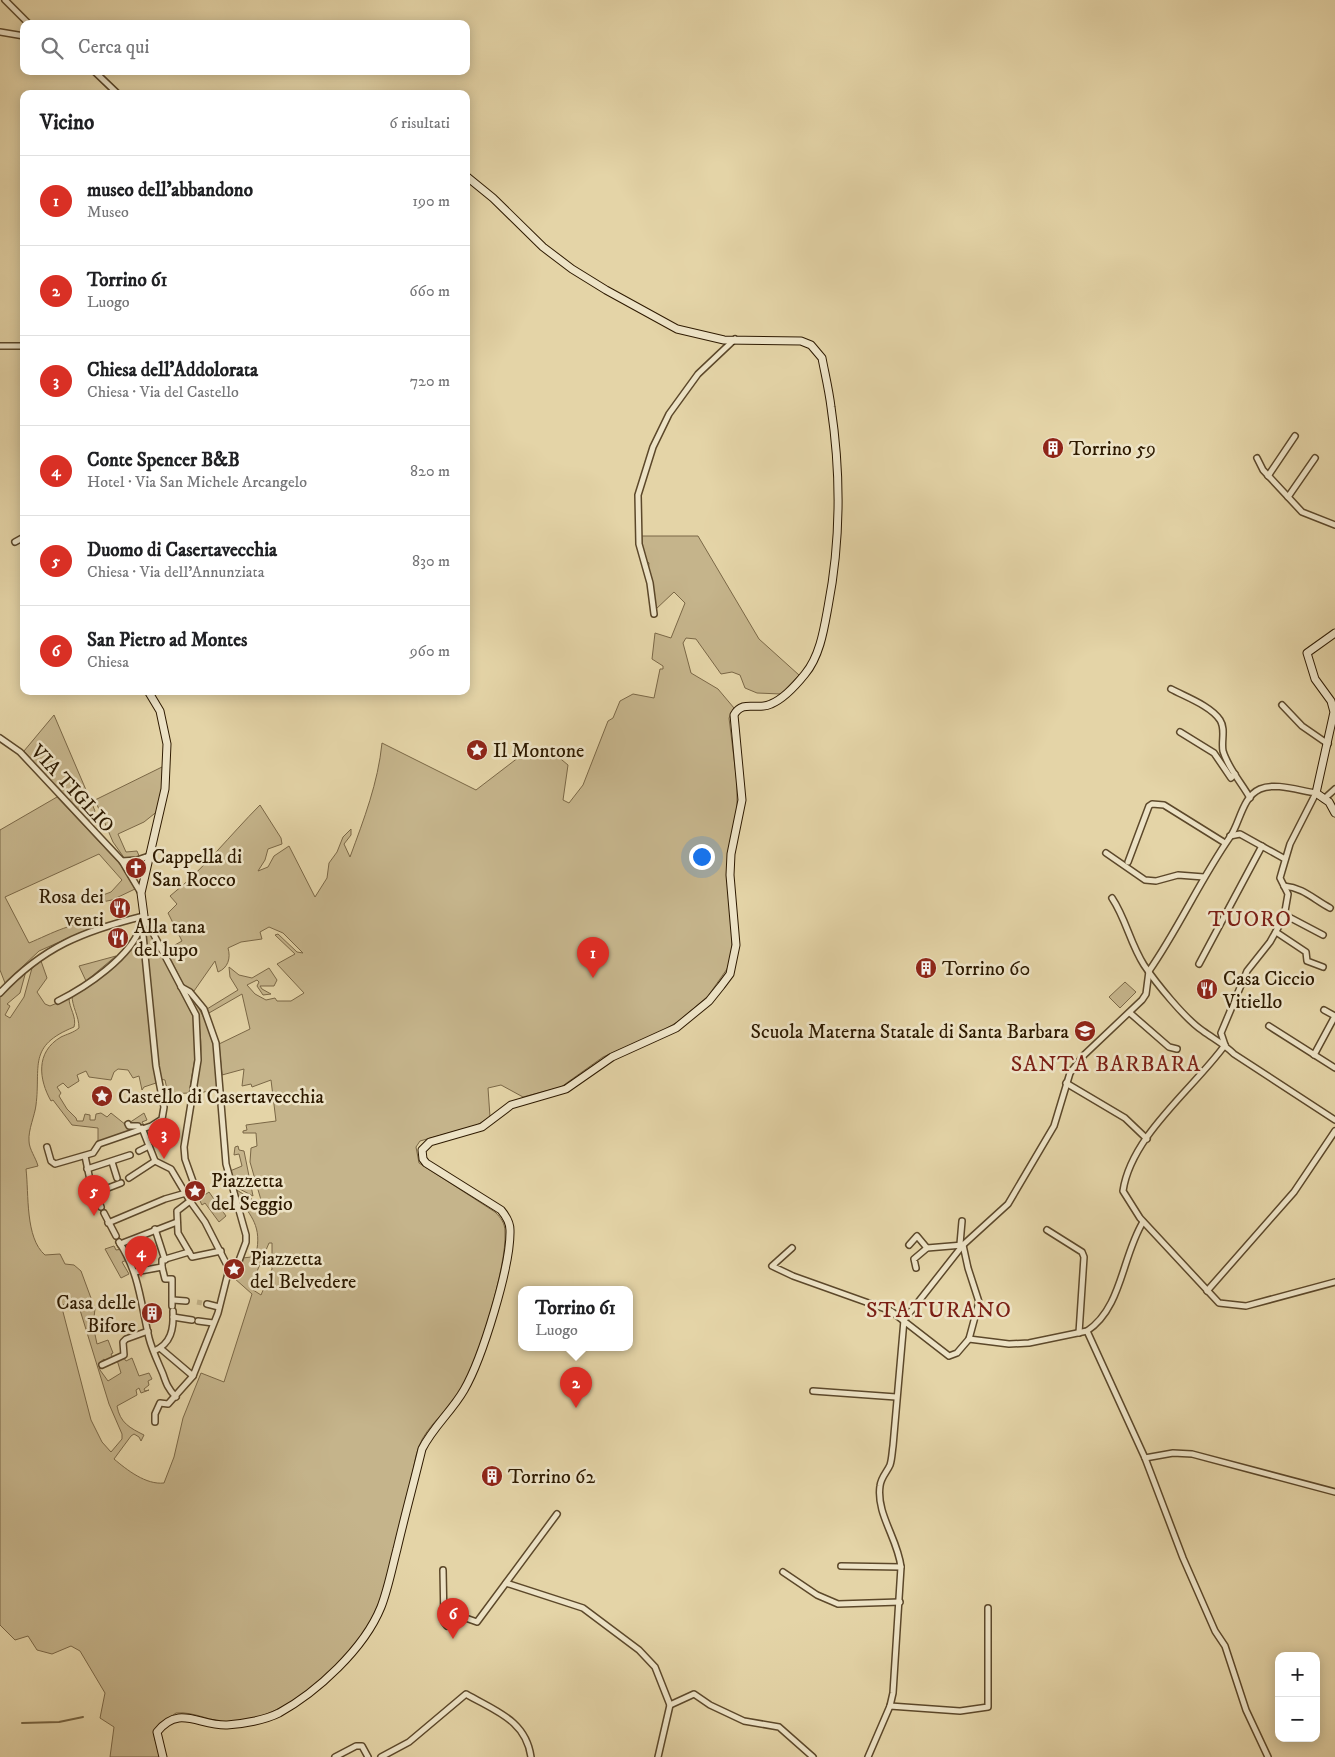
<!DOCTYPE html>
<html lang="it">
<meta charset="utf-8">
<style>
body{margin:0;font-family:"IM FELL DW Pica",serif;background:#f6f6f6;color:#202124}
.controls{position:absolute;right:15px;bottom:15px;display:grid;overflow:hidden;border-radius:10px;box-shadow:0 2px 12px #0003}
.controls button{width:45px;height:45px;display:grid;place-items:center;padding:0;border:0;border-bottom:1px solid #e0e0e0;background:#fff;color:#202124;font:25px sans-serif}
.you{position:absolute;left:701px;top:856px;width:18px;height:18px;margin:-12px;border:4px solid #fff;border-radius:50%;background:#1a73e8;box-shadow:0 0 0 8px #1a73e833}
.badge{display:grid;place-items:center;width:32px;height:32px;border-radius:50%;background:#d93025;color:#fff;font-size:16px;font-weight:700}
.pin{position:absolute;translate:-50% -41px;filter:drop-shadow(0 1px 2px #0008)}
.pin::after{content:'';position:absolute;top:26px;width:18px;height:15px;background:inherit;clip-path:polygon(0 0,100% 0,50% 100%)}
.popup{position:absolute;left:518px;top:1286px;width:115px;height:65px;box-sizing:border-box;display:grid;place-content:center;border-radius:10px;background:#fff;filter:drop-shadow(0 1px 4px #0005);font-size:16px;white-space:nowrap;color:#757577}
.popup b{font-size:19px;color:#202124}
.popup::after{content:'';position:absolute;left:50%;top:100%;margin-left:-10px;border:10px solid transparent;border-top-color:#fff}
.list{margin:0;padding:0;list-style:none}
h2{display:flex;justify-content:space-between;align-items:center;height:65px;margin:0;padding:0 20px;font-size:21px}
h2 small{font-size:16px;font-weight:400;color:#757577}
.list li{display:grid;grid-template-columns:32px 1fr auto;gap:15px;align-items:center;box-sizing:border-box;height:90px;padding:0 20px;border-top:1px solid #e0e0e0}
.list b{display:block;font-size:19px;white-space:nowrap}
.list p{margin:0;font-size:16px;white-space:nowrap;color:#757577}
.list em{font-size:16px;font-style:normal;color:#757577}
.icon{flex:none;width:28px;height:28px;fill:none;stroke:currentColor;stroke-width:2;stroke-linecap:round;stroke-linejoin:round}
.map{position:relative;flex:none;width:1335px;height:1757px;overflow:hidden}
.search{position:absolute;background:#fff;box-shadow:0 2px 12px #0003;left:20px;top:20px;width:450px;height:55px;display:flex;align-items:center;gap:12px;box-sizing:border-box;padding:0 18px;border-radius:10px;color:#757577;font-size:19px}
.panel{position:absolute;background:#fff;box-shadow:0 2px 12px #0003;left:20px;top:90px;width:450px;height:605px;border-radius:10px}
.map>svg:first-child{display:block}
.green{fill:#c5b48b;stroke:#7a6746;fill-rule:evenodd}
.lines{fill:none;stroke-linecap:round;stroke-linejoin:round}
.stream{stroke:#766442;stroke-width:2}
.street-tunnel{stroke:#c0af86;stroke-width:5;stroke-dasharray:5 2.5;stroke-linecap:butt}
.street-casing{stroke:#5c482a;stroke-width:8}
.secondary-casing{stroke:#2e1a00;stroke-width:9}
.street{stroke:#ede3c6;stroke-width:5}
.secondary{stroke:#ede3c6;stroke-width:7}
.labels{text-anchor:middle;stroke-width:5;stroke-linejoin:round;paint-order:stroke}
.poi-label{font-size:20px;fill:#2e1a00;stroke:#ede3c6;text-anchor:start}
.street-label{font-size:20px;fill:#2e1a00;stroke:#ede3c6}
.quarter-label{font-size:22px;letter-spacing:1px;fill:#7a1f14;stroke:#ede3c6}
</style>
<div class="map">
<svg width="1335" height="1757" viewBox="0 0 1335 1757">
<rect width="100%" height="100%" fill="#e4d4a7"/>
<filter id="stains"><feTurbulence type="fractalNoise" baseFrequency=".004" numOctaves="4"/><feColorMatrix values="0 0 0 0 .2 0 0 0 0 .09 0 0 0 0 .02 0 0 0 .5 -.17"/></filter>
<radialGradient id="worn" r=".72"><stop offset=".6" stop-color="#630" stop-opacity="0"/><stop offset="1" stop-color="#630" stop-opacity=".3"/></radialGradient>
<g class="green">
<path d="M640,536H698L759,639L799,675L781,694L757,693L745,688L740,675L732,672L721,674L696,639L686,638L683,643L691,673L718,689L734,708L729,718L737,783V811L727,868L732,935V954L727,969L708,996L679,1021L662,1031L603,1057L561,1087L523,1097L501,1085L488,1088L490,1117L477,1125L420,1141L416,1147L419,1163L495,1212C501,1218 505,1223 505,1232C507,1266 478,1361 460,1391C449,1409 426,1427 419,1446C415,1456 414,1468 411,1479C396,1539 390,1611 344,1657C314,1688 277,1719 232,1722C212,1723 195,1711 176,1713C150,1731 150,1727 161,1757H110L114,1727L100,1718L105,1693L80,1651L71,1646L52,1654L37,1650L28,1636L15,1640L0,1625V997L26,971L20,993L7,1004L10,1006L5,1015L10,1018L24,997L32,968L41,961L47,978L37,992L45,1004L50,1006L69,998C69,1008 77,1017 74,1027C27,1046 41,1066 36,1105C35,1115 28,1130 29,1141C29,1149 36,1158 38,1166L26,1169C29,1194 25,1238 45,1255L60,1254L65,1264L74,1265L81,1271L95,1309L93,1325L97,1344L108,1340L113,1353L111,1354L113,1358L106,1362L104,1359L99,1363L100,1370L108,1381L121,1373L117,1360L123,1357L126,1361L132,1358L139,1376L149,1373L152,1379L148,1381L149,1385L144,1389L145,1391L149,1390L141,1393L139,1388L136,1390L137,1395L117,1406C120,1423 130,1428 144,1435L141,1441L139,1437L134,1434L131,1436L114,1459C127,1470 146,1485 164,1483L174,1457L183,1418L201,1373L224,1382L252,1294L234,1278L236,1272L242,1270L243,1258L251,1257L252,1251L257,1249C261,1224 249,1213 235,1194V1189L258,1203L261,1200L250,1162L251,1148L257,1146L256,1133H243V1131L247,1130L246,1125L276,1121L271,1080L252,1087L251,1084L242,1086L244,1069L222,1075L219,1044L250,1029L242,994L209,1013L207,1009L238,990L230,977L229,967L239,975L252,978L269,968L277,980L274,986H260L262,989L271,994L263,995L257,986L259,982L257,980L247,985L255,994L266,1000L275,998L277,1001H291L304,993L277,964L295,954L275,935L278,934L297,952L303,953L283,933L269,927L260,932L262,939L241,942L228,948C231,958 228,968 218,972L215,961L194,991L184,986L166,950L182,941L168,913L177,904L170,896C204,869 230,835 260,805L281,838L282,844L268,849L265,860L258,871L268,867L274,856L289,846L315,897L327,878L329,863L337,852L343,837L351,829V835L344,844L350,857C364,819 378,783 382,743L476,790L523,754L550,750L568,765L563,800L569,803L583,785L608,721L613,718L620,701L633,694L654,698L660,669H663V666L652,659L655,633L671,638L685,603L674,592L655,610L648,571L649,563L645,560ZM269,1243H272V1269L261,1295L250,1288ZM70,1301L75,1303L80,1310L109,1404L122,1434V1439L111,1452L102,1442L91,1420L62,1308L64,1304Z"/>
<path d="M54,715L95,811L88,822L24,751Z"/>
<path d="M164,766L159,810L144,822L118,834L126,852L137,851L140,858L125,859L113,842L95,800Z"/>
<path d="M57,797L120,864L135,889L112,900L97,903L95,898L111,892L122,880L99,854L5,897L29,943C51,934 76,919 100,924L39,951L5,983L0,970V830Z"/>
<path d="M146,930L149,931L194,1018L195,1058L189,1093L168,1094L165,1080L160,1079L144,932Z"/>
<path d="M141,934L156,1083L144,1087L142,1090L139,1076L133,1078L128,1070L118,1069L114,1072L111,1080L89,1077L86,1071L77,1075L79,1081L68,1088L63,1083L57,1087L61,1093L59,1096L67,1109L76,1118L77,1121H83L85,1114L90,1115V1120H95L96,1114L101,1113L107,1117L111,1113L126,1125L144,1113L147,1120L142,1122L144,1125L98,1142V1128L72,1125L53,1100L51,1101C39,1080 35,1052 61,1037C67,1034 73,1033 79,1028C79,1016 72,1007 72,995C99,977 122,961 141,934Z"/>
<path d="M116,956L86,981L79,966Z"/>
<path d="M1125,982L1136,992L1120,1008L1109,997Z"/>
<path d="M187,992C212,1021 216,1053 220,1090L195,1093C203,1059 205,1023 187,992Z"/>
<path d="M238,1146L239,1150L244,1151L253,1196L232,1185L230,1171L242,1166L239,1154L234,1155L235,1147Z"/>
<path d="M209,1192L226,1216L219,1222L205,1203L202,1205L199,1199Z"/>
<path d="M114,1246L116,1250L122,1249L127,1260L122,1262L129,1274L121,1278L105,1249Z"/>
</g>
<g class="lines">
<path class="stream" d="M22,1723L59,1722L83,1717"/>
<path class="street-tunnel" d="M197,1302L207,1304"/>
<g class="street-casing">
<g id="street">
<path d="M5,0L29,24"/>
<path d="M0,32L24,36"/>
<path d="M94,71L118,94"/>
<path d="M0,346H24"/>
<path d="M1257,458L1263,470L1302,512L1335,525"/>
<path d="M1268,476L1295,436"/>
<path d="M1288,497L1315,458"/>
<path d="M15,542L24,537"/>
<path d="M654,614L650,583L639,544L638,495L653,447L669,414L698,374L735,339"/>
<path d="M1171,689C1186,697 1211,706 1220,720C1226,729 1221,741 1223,751C1228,768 1241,782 1250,798"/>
<path d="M1282,705L1302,726L1328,744"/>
<path d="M1180,732L1214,753L1231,778L1235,774"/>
<path d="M0,738L20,752L122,861L141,893"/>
<path d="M1324,799L1335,789"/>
<path d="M1230,836L1240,834L1285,859"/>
<path d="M1106,853L1145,880L1156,881L1178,875L1204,877"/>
<path d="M122,861L137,860L149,856"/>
<path d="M1128,862L1149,806L1152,804L1164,805L1225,843"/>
<path d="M1284,886C1304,888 1313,899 1330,908"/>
<path d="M1112,898C1126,919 1130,943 1144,965C1156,983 1185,1019 1203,1031C1214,1039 1224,1044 1234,1054L1335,1120"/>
<path d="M1285,915L1323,935"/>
<path d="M144,916L196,1015L198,1060L184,1147L185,1159L195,1187L187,1195"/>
<path d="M1276,932L1306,952L1307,961L1323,967"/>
<path d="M1199,964L1262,846"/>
<path d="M1149,971C1179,928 1200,880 1230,837C1240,823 1242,797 1260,789C1275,782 1300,791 1316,793L1290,844L1282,871L1280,878L1288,894L1284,917L1270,942L1247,971L1221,1033L1225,1045"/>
<path d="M181,987L190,992L204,1009L216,1043L226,1164L246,1235V1242L237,1266L229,1269"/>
<path d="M0,993C43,947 83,931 144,916"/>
<path d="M58,1001C86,987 131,957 141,926"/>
<path d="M1130,1013L1169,1047L1177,1049"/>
<path d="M1269,1026L1335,1068"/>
<path d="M1225,1045C1193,1089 1131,1136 1123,1191L1140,1218L1219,1303L1246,1306L1335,1282"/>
<path d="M1314,1055L1335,1016L1324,1010"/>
<path d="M1066,1083L1125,1118L1147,1139"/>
<path d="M128,1124L129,1126H138L139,1128"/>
<path d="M142,1128L155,1161L171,1169L190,1201L205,1222L229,1269L218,1313L193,1376L168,1404L160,1403L155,1414V1422"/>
<path d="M47,1147L51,1161L55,1164L93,1153L99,1144L151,1126L162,1119L164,1107L156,1066L143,935L144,916"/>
<path d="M139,1151L149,1146"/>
<path d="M85,1156L90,1180L101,1207"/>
<path d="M112,1162L117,1178"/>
<path d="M87,1169L130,1155"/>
<path d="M129,1178L155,1161"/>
<path d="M95,1193L121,1183"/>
<path d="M190,1201L177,1211L178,1233L192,1257L221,1251"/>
<path d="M104,1213L116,1236"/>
<path d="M108,1223L165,1199L186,1193"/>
<path d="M155,1229L165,1260"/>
<path d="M1047,1230L1082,1252L1084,1257L1079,1333"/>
<path d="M119,1242C139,1272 141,1304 149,1338C152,1350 158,1362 163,1374C166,1383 168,1389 176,1397"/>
<path d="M120,1244L177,1222"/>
<path d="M960,1244L962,1221"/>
<path d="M909,1245L917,1236L927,1248"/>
<path d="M792,1248L772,1266L793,1276L891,1311L949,1356L957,1353L969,1339L979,1302L968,1268L963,1245L927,1248L914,1259L916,1268"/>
<path d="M162,1267L165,1279H172V1306"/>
<path d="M135,1272L162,1267V1260L189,1252"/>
<path d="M1207,1291L1294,1192L1335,1131"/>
<path d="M173,1300L186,1301"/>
<path d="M207,1304L219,1307"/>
<path d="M173,1317L192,1320"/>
<path d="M198,1321L213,1323"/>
<path d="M1087,1331L1145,1458L1173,1453L1192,1454L1335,1492"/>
<path d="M969,1339L1009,1344L1029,1343L1087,1331C1122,1308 1122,1256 1143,1222"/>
<path d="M160,1348L193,1376"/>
<path d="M154,1351C171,1344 174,1329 173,1311"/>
<path d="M102,1365L124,1355L123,1342L126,1339L148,1331"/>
<path d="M813,1391L896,1397"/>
<path d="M1145,1458L1183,1558L1215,1631L1225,1646L1246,1710L1268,1757"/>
<path d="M841,1566L901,1567"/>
<path d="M443,1570L444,1622L447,1626L460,1616L477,1622L557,1514"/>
<path d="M783,1572L817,1595L838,1604L900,1602"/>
<path d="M506,1583L583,1608L639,1650L655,1667L670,1705"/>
<path d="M890,1706L960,1711L988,1707V1608"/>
<path d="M335,1757L356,1746H362L368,1757"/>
<path d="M381,1757L409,1742L466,1694C495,1711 526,1720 531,1757"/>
<path d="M658,1757L670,1705L694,1694L710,1705L744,1721L779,1727L813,1757"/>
<path d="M868,1757L890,1706L893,1693L901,1567C898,1539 876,1514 880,1486C881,1477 887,1472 890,1465C892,1459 892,1452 893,1446L904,1320L963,1245L1008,1204L1054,1126L1070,1073L1084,1055L1142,1000L1146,994L1149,971"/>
</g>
</g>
<g class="secondary-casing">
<g id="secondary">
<path d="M1335,633L1307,653L1315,679L1331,701L1334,712L1316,793L1329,802L1335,813"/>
<path d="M144,916L141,893L165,789L167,744L160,711L148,691"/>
<path d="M163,1757L157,1732C179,1704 199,1726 227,1725C243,1724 265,1720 279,1713C317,1692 364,1649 381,1607C388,1589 392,1568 397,1549C405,1515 414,1482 422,1449C433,1427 452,1411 464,1390C482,1359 511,1266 510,1230C510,1222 506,1216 501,1210L426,1163L423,1159L422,1150L430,1142L482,1127L511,1105L566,1089L612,1057L676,1028L709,1001L721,986L730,974L736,945L730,875L731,854L742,800L734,715C743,699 757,711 771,704C783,699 797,684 805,674C820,656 824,629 828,607C841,540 841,474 831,407C829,390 825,374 822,358L811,345L801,341L724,340L677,329L606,290L572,269L543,247L493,198L466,176"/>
</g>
</g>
<use href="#street" class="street"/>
<use href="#secondary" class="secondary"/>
</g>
<defs>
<g id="building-disc" transform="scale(1.125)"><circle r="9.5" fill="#8f2418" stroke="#ede3c6"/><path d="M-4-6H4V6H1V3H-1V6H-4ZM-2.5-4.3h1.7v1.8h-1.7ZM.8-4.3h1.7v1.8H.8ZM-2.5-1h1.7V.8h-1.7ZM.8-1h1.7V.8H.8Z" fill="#fff"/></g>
<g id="sight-disc" transform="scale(1.125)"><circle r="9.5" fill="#8f2418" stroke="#ede3c6"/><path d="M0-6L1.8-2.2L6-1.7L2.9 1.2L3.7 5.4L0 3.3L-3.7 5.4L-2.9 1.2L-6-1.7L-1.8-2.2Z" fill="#fff"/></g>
<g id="church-disc" transform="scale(1.125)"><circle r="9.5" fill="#8f2418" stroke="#ede3c6"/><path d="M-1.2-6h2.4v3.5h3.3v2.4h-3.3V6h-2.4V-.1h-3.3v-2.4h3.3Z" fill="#fff"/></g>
<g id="restaurant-disc" transform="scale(1.125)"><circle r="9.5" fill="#8f2418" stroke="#ede3c6"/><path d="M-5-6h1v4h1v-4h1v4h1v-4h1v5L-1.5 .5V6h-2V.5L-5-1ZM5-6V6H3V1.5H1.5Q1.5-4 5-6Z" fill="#fff"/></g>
<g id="school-disc" transform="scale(1.125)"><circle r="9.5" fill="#8f2418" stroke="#ede3c6"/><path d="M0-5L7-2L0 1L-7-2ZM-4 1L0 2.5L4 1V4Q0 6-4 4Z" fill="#fff"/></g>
</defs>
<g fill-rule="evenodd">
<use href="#building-disc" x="1053" y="448"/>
<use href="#sight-disc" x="477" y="750"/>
<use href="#church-disc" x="136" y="868"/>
<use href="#restaurant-disc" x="120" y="908"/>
<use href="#restaurant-disc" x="118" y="938"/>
<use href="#building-disc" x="926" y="968"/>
<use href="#restaurant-disc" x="1207" y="989"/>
<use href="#school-disc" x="1085" y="1031"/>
<use href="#sight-disc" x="102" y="1096"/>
<use href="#sight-disc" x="195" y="1191"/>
<use href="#sight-disc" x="234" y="1269"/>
<use href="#building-disc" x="152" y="1313"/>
<use href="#building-disc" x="492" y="1476"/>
</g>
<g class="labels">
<g class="poi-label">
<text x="1069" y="455">Torrino 59</text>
<text x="493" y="757">Il Montone</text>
<text x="152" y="863">Cappella di<tspan x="152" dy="23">San Rocco</tspan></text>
<text x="104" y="903" text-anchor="end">Rosa dei<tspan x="104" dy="23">venti</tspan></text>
<text x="134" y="933">Alla tana<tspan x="134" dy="23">del lupo</tspan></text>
<text x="942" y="975">Torrino 60</text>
<text x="1223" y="985">Casa Ciccio<tspan x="1223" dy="23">Vitiello</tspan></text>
<text x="1069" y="1038" text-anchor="end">Scuola Materna Statale di Santa Barbara</text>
<text x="118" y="1103">Castello di Casertavecchia</text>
<text x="211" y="1187">Piazzetta<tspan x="211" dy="23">del Seggio</tspan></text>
<text x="250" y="1265">Piazzetta<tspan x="250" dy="23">del Belvedere</tspan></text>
<text x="136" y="1309" text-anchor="end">Casa delle<tspan x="136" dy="23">Bifore</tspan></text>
<text x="508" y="1483">Torrino 62</text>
</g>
<g class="street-label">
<text transform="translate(73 788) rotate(47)" y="7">VIA TIGLIO</text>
</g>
<g class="quarter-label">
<text x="1250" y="926">TUORO</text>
<text x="1106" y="1071">SANTA BARBARA</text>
<text x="939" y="1317">STATURANO</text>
</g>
</g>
<rect width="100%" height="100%" filter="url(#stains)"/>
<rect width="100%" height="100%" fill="url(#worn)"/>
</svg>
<div class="controls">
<button>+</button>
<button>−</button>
</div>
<div class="you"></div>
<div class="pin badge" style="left:593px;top:978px">1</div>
<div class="pin badge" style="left:576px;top:1408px">2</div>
<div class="popup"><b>Torrino 61</b>Luogo</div>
<div class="pin badge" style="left:164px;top:1159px">3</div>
<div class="pin badge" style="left:141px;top:1277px">4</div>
<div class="pin badge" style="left:94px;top:1216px">5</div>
<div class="pin badge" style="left:453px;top:1639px">6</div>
<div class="search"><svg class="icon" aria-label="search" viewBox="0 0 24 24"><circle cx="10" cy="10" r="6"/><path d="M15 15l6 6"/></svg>Cerca qui</div>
<section class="panel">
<h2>Vicino<small>6 risultati</small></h2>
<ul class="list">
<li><span class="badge">1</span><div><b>museo dell'abbandono</b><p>Museo</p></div><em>190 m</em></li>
<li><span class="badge">2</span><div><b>Torrino 61</b><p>Luogo</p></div><em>660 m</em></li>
<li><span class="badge">3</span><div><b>Chiesa dell'Addolorata</b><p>Chiesa · Via del Castello</p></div><em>720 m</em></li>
<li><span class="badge">4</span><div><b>Conte Spencer B&amp;B</b><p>Hotel · Via San Michele Arcangelo</p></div><em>820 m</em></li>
<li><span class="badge">5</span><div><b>Duomo di Casertavecchia</b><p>Chiesa · Via dell'Annunziata</p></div><em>830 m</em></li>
<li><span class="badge">6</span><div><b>San Pietro ad Montes</b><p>Chiesa</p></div><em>960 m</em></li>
</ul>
</section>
</div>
